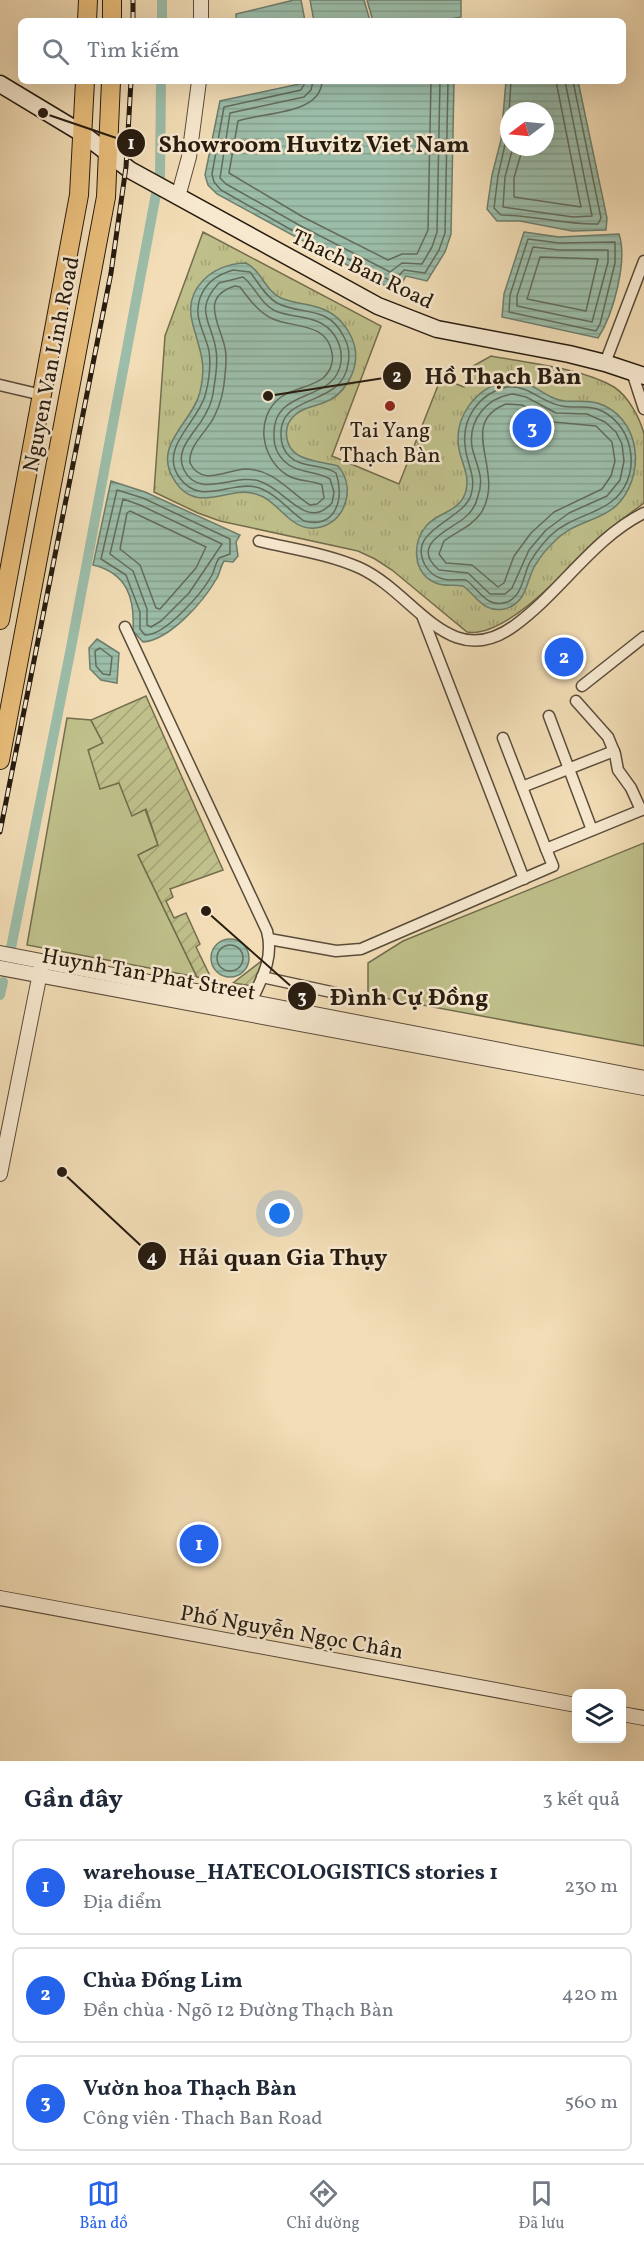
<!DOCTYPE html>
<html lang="vi">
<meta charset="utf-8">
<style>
body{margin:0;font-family:Vollkorn,serif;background:#f6f6f7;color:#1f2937}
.controls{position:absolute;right:18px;bottom:18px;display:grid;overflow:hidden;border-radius:9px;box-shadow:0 6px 24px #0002}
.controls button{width:54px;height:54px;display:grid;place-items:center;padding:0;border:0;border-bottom:2px solid #e0e1e3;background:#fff;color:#1f2937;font:30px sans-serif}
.compass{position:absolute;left:500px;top:102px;width:54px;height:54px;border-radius:50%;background:#fff;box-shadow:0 6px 24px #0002;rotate:254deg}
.you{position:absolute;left:280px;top:1214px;width:21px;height:21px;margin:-15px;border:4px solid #fff;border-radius:50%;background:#1a73e8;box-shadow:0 0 0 9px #1a73e833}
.badge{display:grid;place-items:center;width:39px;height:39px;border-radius:50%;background:#2563eb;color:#fff;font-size:20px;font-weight:700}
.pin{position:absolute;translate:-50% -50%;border:3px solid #fff;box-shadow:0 2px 6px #0006}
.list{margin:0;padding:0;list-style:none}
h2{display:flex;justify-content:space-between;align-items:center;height:78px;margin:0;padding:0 24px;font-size:26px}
h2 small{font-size:20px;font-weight:400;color:#747a83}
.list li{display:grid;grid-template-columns:39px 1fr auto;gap:18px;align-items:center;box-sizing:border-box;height:96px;margin:0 12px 12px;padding:0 12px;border:2px solid #e0e1e3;border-radius:9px}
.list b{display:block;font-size:22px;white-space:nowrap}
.list p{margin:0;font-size:20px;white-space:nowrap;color:#747a83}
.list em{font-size:20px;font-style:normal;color:#747a83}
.icon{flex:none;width:33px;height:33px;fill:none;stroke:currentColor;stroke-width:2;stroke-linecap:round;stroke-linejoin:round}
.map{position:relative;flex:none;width:644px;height:1761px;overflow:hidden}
.search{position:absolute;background:#fff;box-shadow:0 6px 24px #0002;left:18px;right:18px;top:18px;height:66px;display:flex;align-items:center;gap:15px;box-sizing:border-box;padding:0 21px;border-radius:9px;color:#747a83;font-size:22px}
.sheet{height:402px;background:#fff}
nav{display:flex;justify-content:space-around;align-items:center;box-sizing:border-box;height:84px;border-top:2px solid #e0e1e3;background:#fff;font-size:16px;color:#747a83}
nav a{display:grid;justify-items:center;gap:3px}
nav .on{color:#2563eb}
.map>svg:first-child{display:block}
.grass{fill:#bfc08b;stroke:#736e4e;stroke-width:1.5}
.park{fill:url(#park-tufts);stroke:#736e4e;stroke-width:1.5}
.garden{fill:url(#garden-furrows);stroke:#736e4e;stroke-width:1.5}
.water{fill:url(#water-rules);stroke:#6d7d6c;stroke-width:1.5;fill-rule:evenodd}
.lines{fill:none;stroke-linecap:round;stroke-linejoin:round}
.shore{stroke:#626c5c;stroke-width:1.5}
.canal{stroke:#9cbda9;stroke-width:10}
.minor-casing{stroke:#5a4c3a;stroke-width:13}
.tertiary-casing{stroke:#5a4c3a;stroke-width:16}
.secondary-casing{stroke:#271c10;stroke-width:19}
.trunk-casing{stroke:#271c10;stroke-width:20}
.minor{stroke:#f7e9d0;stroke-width:10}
.tertiary{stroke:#f7e9d0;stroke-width:14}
.secondary{stroke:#f7e9d0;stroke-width:16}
.trunk{stroke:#e9be7b;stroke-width:18}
.rail-casing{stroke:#271c10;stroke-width:5}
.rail{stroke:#f7e9d0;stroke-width:3;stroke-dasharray:9;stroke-linecap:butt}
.poi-dot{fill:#8f2418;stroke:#f7e9d0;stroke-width:2}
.labels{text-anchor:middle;stroke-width:5;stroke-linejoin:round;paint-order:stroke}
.street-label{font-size:22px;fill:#271c10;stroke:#f7e9d0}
.poi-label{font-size:22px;fill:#271c10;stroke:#f7e9d0}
.leader{fill:none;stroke:#271c10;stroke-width:2}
.callout-dot{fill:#271c10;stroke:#f7e9d0;stroke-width:2}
.mark-label{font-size:18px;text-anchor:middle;font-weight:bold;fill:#fff}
.callout-label{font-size:24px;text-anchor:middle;font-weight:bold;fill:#271c10;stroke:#f7e9d0;stroke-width:5;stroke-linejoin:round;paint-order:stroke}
</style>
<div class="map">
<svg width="644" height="1761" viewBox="0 0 644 1761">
<defs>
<pattern id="park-tufts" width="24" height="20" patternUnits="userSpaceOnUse" patternTransform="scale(1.5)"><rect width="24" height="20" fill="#bfc08b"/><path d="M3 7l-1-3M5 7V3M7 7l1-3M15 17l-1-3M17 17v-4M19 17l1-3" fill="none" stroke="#a4a477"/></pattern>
<pattern id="garden-furrows" width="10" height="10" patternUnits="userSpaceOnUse" patternTransform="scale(1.5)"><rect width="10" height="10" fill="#bfc08b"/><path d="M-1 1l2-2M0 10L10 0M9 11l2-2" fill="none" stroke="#a4a477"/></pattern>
<pattern id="water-rules" width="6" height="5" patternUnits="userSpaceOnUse" patternTransform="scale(1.5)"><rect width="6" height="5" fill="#9cbda9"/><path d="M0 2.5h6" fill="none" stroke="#86a290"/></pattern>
</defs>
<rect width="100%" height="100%" fill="#f2ddb6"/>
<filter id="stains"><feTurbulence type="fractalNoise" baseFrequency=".00333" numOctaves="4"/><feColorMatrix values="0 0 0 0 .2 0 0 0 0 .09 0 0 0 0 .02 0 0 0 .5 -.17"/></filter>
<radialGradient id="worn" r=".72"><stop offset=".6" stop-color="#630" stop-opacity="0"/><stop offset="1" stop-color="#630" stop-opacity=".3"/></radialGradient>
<g class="grass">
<path d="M67,718L91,720L103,743L100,788L119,782L132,815L145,809L158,845L138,855L197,977L27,945Z"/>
<path d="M644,843V1046L368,995V963L403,941Z"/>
</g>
<path class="park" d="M203,232L381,326L332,456L399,484L441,378L464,387L473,366L491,356C527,363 582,368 614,387C628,396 640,418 644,434V503C629,514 614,525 600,537C572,564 507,639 467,632L392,570L375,559L358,551L220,521L198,513L154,492L165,336Z"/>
<g class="garden">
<path d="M146,696L223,870L170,889L173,897L166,901L174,918L186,913L200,944L196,947L212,980L197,977L138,855L158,845L146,809L132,816L119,783L100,789L88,750L103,743L91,720Z"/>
<path d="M264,959L253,986L233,983Z"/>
</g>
<g class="water">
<path d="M294,0H301L305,21H236V14Z"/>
<path d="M310,0H364L370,21H314Z"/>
<path d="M367,0H461V17L440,21H373Z"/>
<path d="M313,81H454L451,234L445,252L427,281L406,276L397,292L217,194L208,185L205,175L220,101Z"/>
<path d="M506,81H578L607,218L606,230L572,231L520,221H497L487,209L492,175L501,140ZM509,111H545V147H509Z"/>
<path d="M524,232L559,237L619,234C628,261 613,315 598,338L502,317L504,294Z"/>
<path d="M246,263C262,271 265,291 281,298C297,305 314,303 329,312C342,319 352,334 355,348C359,371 344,396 323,403C313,407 301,408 294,416C282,427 285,447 298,455C309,462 325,462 338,466C359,490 342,531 309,528C288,526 276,499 256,494C227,485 195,517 173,478C153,444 193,422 200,392C207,364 200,351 193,325C182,289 213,263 246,263Z"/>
<path d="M506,381C533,378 543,399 565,401C580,402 591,399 605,406C643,425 644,479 616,506C597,523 573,520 551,545C544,551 539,559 534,567C526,583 526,604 504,609C483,613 477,596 463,586C454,584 445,587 436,583C413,574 411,543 427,525C439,512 458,512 465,494C471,477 462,465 459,449C453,417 476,388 506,381Z"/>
<path d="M111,481L145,492L240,535L236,542L238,556L233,562L224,561C220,567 220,573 217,578C204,601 170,640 143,642L133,631C135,598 127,573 93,565Z"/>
<path d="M97,639L119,653L117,683L101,680L90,669L89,648Z"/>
<circle cx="230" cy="958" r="19"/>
</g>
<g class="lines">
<g class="shore">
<path d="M306,81L301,90L224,107L212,174L214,182L221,190L295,232L393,282L404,270L425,273L439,250L445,233L448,81"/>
<path d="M313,81L311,90L304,97L230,113L220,178L226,184L299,225L390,272L402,263L422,264L432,247L437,232L440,81"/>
<path d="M322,81C321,115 263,112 238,121L229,173L303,217L388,260L402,254H417L428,230L431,81"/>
<path d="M511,81L508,131L498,176L494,208L501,215C534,215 565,225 598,224L601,218L573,81"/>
<path d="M513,147L505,177L503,207L573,217L592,216L565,81"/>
<path d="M523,147L514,178V197L581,207L556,81"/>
<path d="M528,239L559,243L615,242V263L600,324L596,331L509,312L510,295Z"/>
<path d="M533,247L559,250H608V262L592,322L517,306V296Z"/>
<path d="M540,257L598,259L586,311L527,299Z"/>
<path d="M233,270L250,272C258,282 265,296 277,303C301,316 328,304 344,337C349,346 350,354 348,364C342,408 279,392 281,435C281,443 283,450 289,456C302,469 322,463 336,473C345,498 336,529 304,521C288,510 275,492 256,487C229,481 200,507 179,477C159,448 197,423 205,396C209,383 211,364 209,351C205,332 193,318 200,298C206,282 217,275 233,270Z"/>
<path d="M243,277C256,287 261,306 278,312C299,319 321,315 335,336C340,344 342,353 341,362C335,405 271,385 274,437C274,446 277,454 284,461C297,474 315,470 330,479L334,492L332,503C306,532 285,488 259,481C235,473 199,500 184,470C173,448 198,431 206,413C211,405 213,396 214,387C216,375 218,362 216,350C212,322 193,310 219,283Z"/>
<path d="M235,286L240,287C249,299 259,313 273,319C293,328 327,322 332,353C334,362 330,372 323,378C312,387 294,388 281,397C254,417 261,459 287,475C298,482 311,480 322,485L324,498L317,504L310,505C288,491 274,469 245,469C226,470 202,487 190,463C188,445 208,431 215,415C221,403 224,389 225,375C226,366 227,356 225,348C220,324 199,297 235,286Z"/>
<path d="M507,387C530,385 541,403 562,406C576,409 588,404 602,411C636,428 642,479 611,502C592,516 569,518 551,535C543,543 535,553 529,564C523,577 522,596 507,602C486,609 479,589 466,580C458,579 450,581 443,579C435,577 429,572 425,565C406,529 463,521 471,495C477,476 466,463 465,445C462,417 480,393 507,387Z"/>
<path d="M513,394L526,397L556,413L587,414L605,422L616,432L622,444L624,461L620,480L607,496L569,513L546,530L529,550L512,588L505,594H490L468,573L439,570C409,545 449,530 463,519C470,514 476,505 478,496C485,477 476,465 472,447C468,420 487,397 513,394Z"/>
<path d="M506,404L522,405L554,422L596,426L612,442L615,461L611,476L602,489L554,512L531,533L514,556L504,583L498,587L472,565L446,563L439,554L444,541C457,531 471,527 481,513C507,472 455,424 506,404Z"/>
<path d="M117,490L143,498L230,539V554L219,558C215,564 215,569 212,575C203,592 165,636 145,635L140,629V612L126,575L101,559Z"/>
<path d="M123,499L140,505L222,544L189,593L161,621L151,627L147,625V609L133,571L110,554Z"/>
<path d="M130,511L206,547L196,568L160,609L156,608L140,565L120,549L127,513Z"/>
<path d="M100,648L112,657L110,675L103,674L96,666L95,651Z"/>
<circle cx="230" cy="958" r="13"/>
</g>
<g class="canal">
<path d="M162,21V0"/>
<path d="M160,176L161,81"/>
<path d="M11,948L70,653L156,194"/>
<path d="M0,995L3,982"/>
</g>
<g class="minor-casing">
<g id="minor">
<path d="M605,363L644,261"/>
<path d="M632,372L644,409"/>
<path d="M0,385L42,395"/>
<path d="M259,541C292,549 329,554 360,568C416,594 449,673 514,626C561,592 592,539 644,513"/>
<path d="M423,618L524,879"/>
<path d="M125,627L267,931C274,958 262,978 251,1002"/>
<path d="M582,686L644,637"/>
<path d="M576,701L608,737L615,754L618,770L631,788L641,810"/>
<path d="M549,716L592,830"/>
<path d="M503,738L546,849L644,809"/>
<path d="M522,787L614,751"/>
<path d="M269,939L336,951L361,949L553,866L546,849"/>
<path d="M262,977L345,995"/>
</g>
</g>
<g class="tertiary-casing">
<g id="tertiary">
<path d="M201,21V0"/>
<path d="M178,197L189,157L199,81"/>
<path d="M0,953L644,1078"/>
<path d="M0,968L644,1088"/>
<path d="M0,1174L41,968"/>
<path d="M0,1598L576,1705"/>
<path d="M622,1714L644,1718"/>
</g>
</g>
<g class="secondary-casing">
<path id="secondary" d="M0,84L83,134L130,170L378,306L437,329L569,354L605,363L644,376"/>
</g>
<g class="trunk-casing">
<g id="trunk">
<path d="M87,21L88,0"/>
<path d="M112,21V0"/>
<path d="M0,620L79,195L85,81"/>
<path d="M0,760L106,197L111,81"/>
</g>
</g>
<use href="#minor" class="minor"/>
<use href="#tertiary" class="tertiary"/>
<use href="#secondary" class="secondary"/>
<use href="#trunk" class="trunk"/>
<g class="rail-casing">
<g id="rail">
<path d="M133,21V0"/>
<path d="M0,832L111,273L126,167L131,81"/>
</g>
</g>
<use href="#rail" class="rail"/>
</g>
<circle class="poi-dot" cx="390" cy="406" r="6"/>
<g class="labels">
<g class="street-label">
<text transform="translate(363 268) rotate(26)" y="8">Thach Ban Road</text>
<text transform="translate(50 364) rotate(-79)" y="8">Nguyen Van Linh Road</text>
<text transform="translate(149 973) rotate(10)" y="8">Huynh Tan Phat Street</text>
<text transform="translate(292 1631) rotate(10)" y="8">Phố Nguyễn Ngọc Chân</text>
</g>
<g class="poi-label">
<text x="390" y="437">Tai Yang<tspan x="390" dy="25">Thạch Bàn</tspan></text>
</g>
</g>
<path class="leader" d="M43 113L131 143M268 396L397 376M206 911L302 996M62 1172L152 1256"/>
<g class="callout-dot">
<circle cx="43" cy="113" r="6"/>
<circle cx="268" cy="396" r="6"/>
<circle cx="206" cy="911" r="6"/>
<circle cx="62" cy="1172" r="6"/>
<circle cx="131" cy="143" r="15"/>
<circle cx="397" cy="376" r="15"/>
<circle cx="302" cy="996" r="15"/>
<circle cx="152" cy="1256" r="15"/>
</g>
<g class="mark-label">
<text x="131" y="149">1</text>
<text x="397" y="382">2</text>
<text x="302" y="1003">3</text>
<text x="152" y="1263">4</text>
</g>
<g class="callout-label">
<text x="314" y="152">Showroom Huvitz Viet Nam</text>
<text x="503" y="384">Hồ Thạch Bàn</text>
<text x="409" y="1005">Đình Cự Đồng</text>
<text x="283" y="1265">Hải quan Gia Thụy</text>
</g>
<rect width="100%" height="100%" filter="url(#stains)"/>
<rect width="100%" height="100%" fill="url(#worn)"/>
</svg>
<div class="controls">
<button><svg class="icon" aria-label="layers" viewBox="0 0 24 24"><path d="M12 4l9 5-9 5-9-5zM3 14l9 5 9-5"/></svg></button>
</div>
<svg class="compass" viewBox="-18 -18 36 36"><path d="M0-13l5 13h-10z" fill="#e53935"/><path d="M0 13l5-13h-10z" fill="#747a83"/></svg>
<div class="you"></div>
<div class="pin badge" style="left:199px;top:1544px">1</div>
<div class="pin badge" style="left:564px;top:657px">2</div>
<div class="pin badge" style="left:532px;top:428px">3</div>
<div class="search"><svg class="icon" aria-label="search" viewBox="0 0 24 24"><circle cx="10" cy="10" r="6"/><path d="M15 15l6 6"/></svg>Tìm kiếm</div>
</div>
<section class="sheet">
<h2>Gần đây<small>3 kết quả</small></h2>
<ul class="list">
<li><span class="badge">1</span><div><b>warehouse_HATECOLOGISTICS stories 1</b><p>Địa điểm</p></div><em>230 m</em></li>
<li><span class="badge">2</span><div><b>Chùa Đống Lim</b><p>Đền chùa · Ngõ 12 Đường Thạch Bàn</p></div><em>420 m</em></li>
<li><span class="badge">3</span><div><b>Vườn hoa Thạch Bàn</b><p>Công viên · Thach Ban Road</p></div><em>560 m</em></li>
</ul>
</section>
<nav>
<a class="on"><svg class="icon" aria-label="map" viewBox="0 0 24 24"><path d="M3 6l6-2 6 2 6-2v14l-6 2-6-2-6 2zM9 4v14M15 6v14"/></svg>Bản đồ</a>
<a><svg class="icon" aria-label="directions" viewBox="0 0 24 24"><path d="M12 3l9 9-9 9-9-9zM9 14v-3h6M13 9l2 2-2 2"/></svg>Chỉ đường</a>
<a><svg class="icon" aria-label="saved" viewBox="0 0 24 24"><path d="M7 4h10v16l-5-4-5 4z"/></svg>Đã lưu</a>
</nav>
